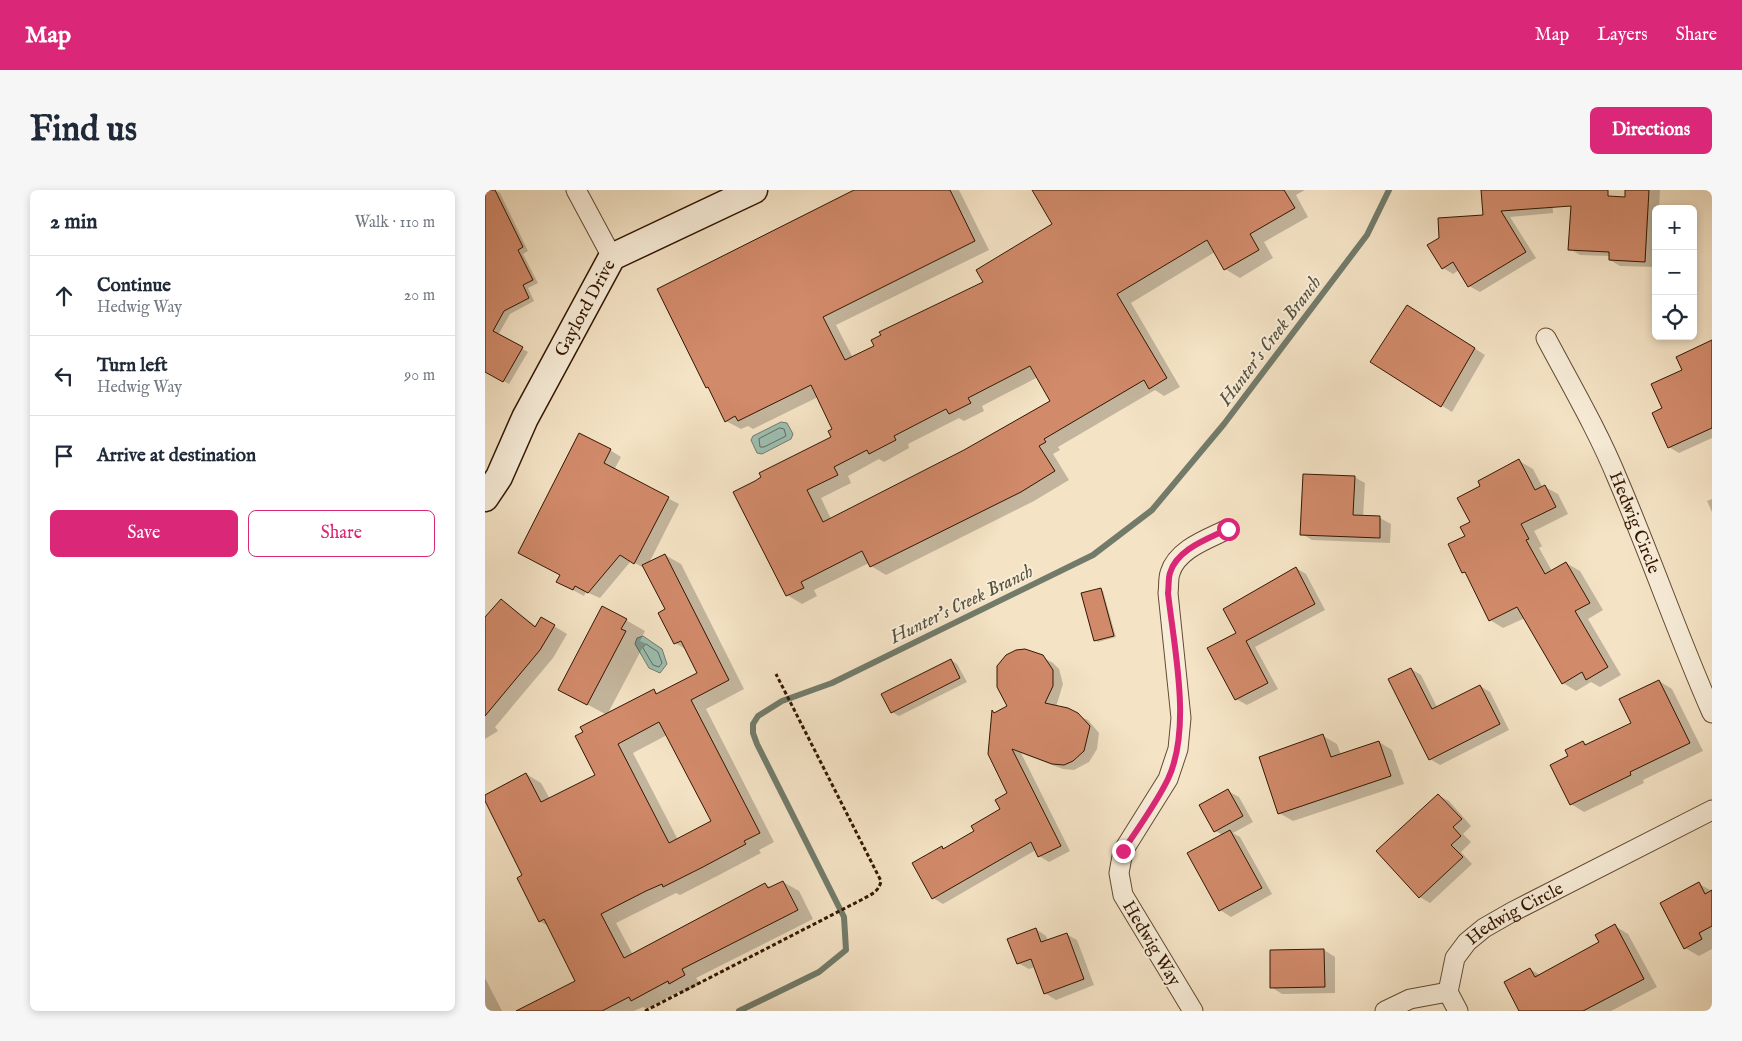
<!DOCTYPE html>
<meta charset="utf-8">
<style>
body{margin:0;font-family:"IM FELL English",serif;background:#f6f6f7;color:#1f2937}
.controls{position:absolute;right:15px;top:15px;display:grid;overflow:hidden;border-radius:8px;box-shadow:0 2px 8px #0003}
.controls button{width:45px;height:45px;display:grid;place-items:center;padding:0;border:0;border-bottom:1px solid #e0e1e3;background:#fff;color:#1f2937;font:25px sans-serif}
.stop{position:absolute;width:15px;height:15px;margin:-11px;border:4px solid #db2777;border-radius:50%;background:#fff}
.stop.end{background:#db2777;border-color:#fff;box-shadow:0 1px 5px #0008}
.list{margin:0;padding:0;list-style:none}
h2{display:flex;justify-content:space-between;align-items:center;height:65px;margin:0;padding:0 20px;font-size:21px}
h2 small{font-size:16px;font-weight:400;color:#747a83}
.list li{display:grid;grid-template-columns:32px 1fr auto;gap:15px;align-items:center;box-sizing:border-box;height:80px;padding:0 20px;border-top:1px solid #e0e1e3}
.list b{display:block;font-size:19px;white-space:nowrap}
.list p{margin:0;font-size:16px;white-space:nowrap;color:#747a83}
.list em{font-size:16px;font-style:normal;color:#747a83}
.actions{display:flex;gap:10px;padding:15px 20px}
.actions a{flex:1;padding:11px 0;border:1px solid #db2777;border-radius:8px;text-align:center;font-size:18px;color:#db2777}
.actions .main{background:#db2777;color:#fff}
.icon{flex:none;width:28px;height:28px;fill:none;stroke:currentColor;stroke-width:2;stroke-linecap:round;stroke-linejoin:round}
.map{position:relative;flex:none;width:1227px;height:821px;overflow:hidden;border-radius:8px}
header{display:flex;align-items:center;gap:30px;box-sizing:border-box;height:70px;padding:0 25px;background:#db2777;color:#fff}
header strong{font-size:24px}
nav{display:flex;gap:28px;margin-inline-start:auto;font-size:18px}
.intro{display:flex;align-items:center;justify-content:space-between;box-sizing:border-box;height:120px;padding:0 30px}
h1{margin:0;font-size:35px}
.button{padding:12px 22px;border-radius:8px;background:#db2777;color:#fff;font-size:18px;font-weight:700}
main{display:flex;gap:30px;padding:0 30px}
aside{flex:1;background:#fff;border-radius:8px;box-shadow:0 2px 8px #0003}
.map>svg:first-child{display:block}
.water{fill:#9cbeb1;stroke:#727b6a}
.shadow{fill:#0003;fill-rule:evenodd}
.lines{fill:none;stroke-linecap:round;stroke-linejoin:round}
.shore{stroke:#686a58;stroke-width:1}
.stream{stroke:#727b6a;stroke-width:6}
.building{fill:#d18a6a;stroke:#331700;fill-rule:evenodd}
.street-casing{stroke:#634a31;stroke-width:21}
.secondary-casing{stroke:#331700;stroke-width:29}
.path{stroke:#331700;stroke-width:3;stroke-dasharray:4 2.5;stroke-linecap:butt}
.street{stroke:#f8edd9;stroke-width:19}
.secondary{stroke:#f8edd9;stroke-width:26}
.route{stroke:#db2777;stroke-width:6}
.labels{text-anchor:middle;stroke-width:4;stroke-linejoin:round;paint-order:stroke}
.street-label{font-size:18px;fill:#331700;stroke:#f8edd9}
.water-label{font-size:19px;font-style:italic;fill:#58513e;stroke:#f8edd9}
</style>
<header>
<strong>Map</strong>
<nav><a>Map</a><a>Layers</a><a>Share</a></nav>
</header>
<div class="intro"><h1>Find us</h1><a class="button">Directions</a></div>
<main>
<aside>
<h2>2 min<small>Walk · 110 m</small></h2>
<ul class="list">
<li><svg class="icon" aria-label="ahead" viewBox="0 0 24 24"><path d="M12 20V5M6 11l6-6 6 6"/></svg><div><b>Continue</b><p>Hedwig Way</p></div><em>20 m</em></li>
<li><svg class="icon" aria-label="left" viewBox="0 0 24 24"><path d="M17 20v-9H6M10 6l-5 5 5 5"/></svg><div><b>Turn left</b><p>Hedwig Way</p></div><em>90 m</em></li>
<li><svg class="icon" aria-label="arrive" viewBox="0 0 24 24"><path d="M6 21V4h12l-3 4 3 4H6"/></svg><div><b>Arrive at destination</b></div></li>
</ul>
<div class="actions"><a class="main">Save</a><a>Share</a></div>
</aside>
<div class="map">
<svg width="1227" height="821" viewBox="0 0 1227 821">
<rect width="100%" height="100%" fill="#f4e3c5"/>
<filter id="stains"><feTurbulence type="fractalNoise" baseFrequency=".004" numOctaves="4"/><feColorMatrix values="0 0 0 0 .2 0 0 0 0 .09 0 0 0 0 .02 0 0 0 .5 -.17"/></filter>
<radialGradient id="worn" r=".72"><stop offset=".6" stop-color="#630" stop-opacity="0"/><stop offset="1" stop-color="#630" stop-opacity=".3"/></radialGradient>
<g class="water">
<path d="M296,232L302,233L308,244L306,249L277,264L272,263L266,250L268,246Z"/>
<path d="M158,446L177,459L182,474L175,483L164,478L150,454L152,448Z"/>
</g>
<g class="shadow">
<path d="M9,0L15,3L43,61L38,64L53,93L43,98L49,111L25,124L13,145L43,162L24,194L0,181V5Z"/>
<path d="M372,0H474L504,60L351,135L368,168L391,156L499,92L568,35L548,0H820L811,5L823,27L779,52L788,68L755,88L740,79L730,62L646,113L695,197L679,206L670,200L573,257L575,260L568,264L584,290L549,311L401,385L386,376L384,373L329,400L332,406L317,414L302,405L278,287L347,248L349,239L333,207L268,239L263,236L256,239L241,231L226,200L222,197ZM553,187L567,211L465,270L346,329L336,308L366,293L363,286L394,269L399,272L424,258L423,254L474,228L479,231L499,221L497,216Z"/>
<path d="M997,0H1067L1068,23L1025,27L1051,68L995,102L984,96L974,80L968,84L958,78L999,26Z"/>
<path d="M1141,0H1175L1174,19H1171V77L1135,76L1125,70V66L1095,65L1085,59L1141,8Z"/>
<path d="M933,122L1000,165L967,222L887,172Z"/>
<path d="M1227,151V248L1194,263L1184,257L1179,219Z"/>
<path d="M125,260L136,267L129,280L194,314L164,373L180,365L196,374L259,499L221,519L289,652L274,660L276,663L234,685L195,705L191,703L131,733L148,765L280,694L287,698L298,692L314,701L328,729L211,788L215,794L200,802L197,800L162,819L158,817L149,821H34L92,791L65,737L54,731L39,686L0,606L41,584L56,593L65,609L111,586L122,525L94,510L141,430L160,441L155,451L160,453L122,525L169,501L174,504L214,484L202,460L190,453L181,420L161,379L146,371L115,408L101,402L99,406L84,398L76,385L45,369ZM182,545L228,632L193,650L148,563Z"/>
<path d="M1034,271L1048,279L1058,298L1060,297L1073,304L1083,324L1049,341L1057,356L1054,358L1067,381L1081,373L1095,381L1118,420L1103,429L1136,485L1115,497L1106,492L1091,501L1078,493L1040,428L1018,438L1005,430L982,384L978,382L982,346L997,297Z"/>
<path d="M869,287L880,293L878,327L895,328L906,334L905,353L827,350L817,344Z"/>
<path d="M1227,309V322L1222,311Z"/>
<path d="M811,378L821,384L840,420L770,457L793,499L762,515L751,509L724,459L752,444Z"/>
<path d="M615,399L618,401L631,447L613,452L610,450Z"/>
<path d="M16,410L51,436L56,428L82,444L68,468L10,537L13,541L0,549V429Z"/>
<path d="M531,462H548L568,473L574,479L578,494L571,517L603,530L614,543L612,559L604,572L589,580L578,579L536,563L585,661L564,672L554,666L551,660L458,714L448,708L457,657L460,659L491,642L517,619L523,603L508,522L510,523L524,516Z"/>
<path d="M466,470L472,474L482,492L414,526L407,522Z"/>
<path d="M926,479L936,485L952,517L995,496L1005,502L1024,540L955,575L945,569Z"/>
<path d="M1174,491L1187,499L1218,561L1158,590L1159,593L1099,622L1086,614L1085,567L1098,552L1103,555L1148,533Z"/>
<path d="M838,546L852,554L856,565L894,552L907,560L919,594L808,631L794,623Z"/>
<path d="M743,601L754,607L768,632L748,643L755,647L787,704L746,727L735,720L704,664L738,645L730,641Z"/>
<path d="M953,605L964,611L986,636L978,644L986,652L976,662L987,674L945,713L935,707Z"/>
<path d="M1214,694L1227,701V759L1214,766L1200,758Z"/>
<path d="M1130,736L1143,744L1172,797L1126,821H1035L1045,779L1055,785L1115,753Z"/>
<path d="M551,739L561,746L563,751L581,744L592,750L609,795L571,810L560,803L550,777L544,779L533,773Z"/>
<path d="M839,760L850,767V803L797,804L786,797V761Z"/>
<path d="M0,788L17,821H0Z"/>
</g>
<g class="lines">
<g class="shore">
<path d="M295,238L299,239L301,246L279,257H275L274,249Z"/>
<path d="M161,454L173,462L177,473L174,477L168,475L158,458Z"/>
</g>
<path class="stream" d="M254,821L334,782L361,760L359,727L272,554L268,543V534L273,526L297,511L347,493L608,365L667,320L739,234L882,45L904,0"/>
</g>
<g class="building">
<path d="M0,0H10L38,57L33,60L48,90L38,95L44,108L19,121L8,141L38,157L18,192L0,182Z"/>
<path d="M369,0H465L490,51L338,127L360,170L389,156L386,150L396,145L394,142L498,92L491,80L567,34L547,0H799L810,18L765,44L774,60L739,80L722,50L632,104L682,188L664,199L659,190L559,249L561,252L554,256L570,281L536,302L385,377L377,361L316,392L319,398L301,406L248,302L270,291L276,287L274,283L346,247L343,241L347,239L326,195L253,231L250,226L240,232L223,197L221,198L172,99ZM545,176L565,211L479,260L338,332L322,300L353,285L349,277L382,260L384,264L411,250L409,246L461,219L464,224L486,213L483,208Z"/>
<path d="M996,0H1123V6L1140,7V0H1164L1160,72L1124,70V62L1083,60L1086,16L1016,21L1041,62L983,97L968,72L957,79L942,55L954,48L953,28L998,25Z"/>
<path d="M922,115L990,158L956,217L885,172Z"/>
<path d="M1227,150V238L1183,258L1167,223L1177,218L1166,194L1197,180L1191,167Z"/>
<path d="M94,243L126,259L119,273L184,307L149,374L135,365L103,403L90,396L88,400L71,392L75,385L33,363Z"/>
<path d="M1034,269L1050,300L1060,295L1071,317L1036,334L1044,349L1041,350L1060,384L1081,372L1105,413L1090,421L1123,477L1101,490L1097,482L1077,494L1032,417L1004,431L980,382L977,383L963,354L980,346L975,337L985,332L972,308L995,296L993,291Z"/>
<path d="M818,284L870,286L868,325L895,326V348L815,345Z"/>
<path d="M180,364L244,490L206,510L275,643L259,651L261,654L218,677L178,697L177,694L161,701L116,724L139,768L280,693L283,698L298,691L313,720L197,779L200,785L184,794L183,791L146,811L144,807L117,821H31L90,791L59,729L54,732L32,688L37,685L0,611V605L41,583L56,612L110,585L90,546L98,542L95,537L169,499L171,504L212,483L196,451L189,454L173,423L180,419L157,375ZM174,532L226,631L184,653L133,554Z"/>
<path d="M811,377L830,414L761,451L783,493L750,510L722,458L751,443L738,419Z"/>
<path d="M616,398L629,446L609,451L596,403Z"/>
<path d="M16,409L50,437L56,427L70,435L55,460L0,526V427Z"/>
<path d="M117,416L142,429L136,439L141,441L102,515L73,500Z"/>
<path d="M540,459L558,465L568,480V496L560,513L583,518L593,523L605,536L599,561L588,571L579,575L567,574L527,559L576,656L553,667L546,652L447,709L427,673L457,656L458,659L489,641L486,636L515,619L510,610L522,603L503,564L507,520L509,523L522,516L512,497V476L521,465L531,460Z"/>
<path d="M466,469L475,488L406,523L396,504Z"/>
<path d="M926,478L947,519L995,495L1015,534L944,570L903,489Z"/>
<path d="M1174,490L1205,553L1145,582L1146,585L1085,615L1065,575L1083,566L1080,560L1098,551L1100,555L1146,533L1134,509Z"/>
<path d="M838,544L846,567L894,551L906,586L793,624L774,567Z"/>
<path d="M743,599L758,626L729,642L714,615Z"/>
<path d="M953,604L977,629L968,637L976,646L966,655L978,667L934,708L891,661Z"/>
<path d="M745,640L777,698L734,721L702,663Z"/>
<path d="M1214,692L1220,704L1227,700V736L1214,743L1217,749L1199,759L1175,713Z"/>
<path d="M1130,734L1159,789L1098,821H1034L1019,792L1045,778L1050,787L1114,752L1110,745Z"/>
<path d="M551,738L556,752L582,743L599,789L559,804L546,769L532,774L522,749Z"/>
<path d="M839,759L840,797L785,798V760Z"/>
</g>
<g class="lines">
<g class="street-casing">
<g id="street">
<path d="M91,0L127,67"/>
<path id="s1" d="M1061,148C1086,195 1113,241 1133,290C1166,367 1193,446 1227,523"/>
<path d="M708,821L638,705L634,683L638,661L683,589L693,559L696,528L683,403C684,397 683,389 685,383C692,359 723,349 743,339"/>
<path d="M900,821L925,809L963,802"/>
<path id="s2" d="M973,821L963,802L970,768L982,752L999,738L1027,722L1227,620"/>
</g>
</g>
<g class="secondary-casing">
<g id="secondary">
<path id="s3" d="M0,308L14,287L40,228L127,67L269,0"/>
</g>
</g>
<path class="path" d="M160,821L376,710C385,705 394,702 396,691L291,484"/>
<use href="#street" class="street"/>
<use href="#secondary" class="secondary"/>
</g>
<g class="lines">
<path class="route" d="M638,661C653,638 671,614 683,589C707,538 689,458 683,403C684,397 683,389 685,383C692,359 723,349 743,339"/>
</g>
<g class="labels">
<g class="street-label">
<text dy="6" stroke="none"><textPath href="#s3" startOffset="215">Gaylord Drive</textPath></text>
<text dy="6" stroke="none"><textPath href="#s1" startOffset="205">Hedwig Circle</textPath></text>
<text dy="6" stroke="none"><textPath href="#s2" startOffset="132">Hedwig Circle</textPath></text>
<text transform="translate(667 753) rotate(59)" y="6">Hedwig Way</text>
</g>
<g class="water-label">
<text transform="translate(784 150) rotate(-53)" y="7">Hunter's Creek Branch</text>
<text transform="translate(476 413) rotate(-26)" y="7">Hunter's Creek Branch</text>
</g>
</g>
<rect width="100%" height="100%" filter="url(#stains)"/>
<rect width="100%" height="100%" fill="url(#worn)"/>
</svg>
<div class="controls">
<button>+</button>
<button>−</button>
<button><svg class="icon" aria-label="locate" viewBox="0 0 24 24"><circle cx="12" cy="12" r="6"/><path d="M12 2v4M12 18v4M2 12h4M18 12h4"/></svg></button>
</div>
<div class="stop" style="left:743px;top:339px"></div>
<div class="stop end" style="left:638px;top:661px"></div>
</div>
</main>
